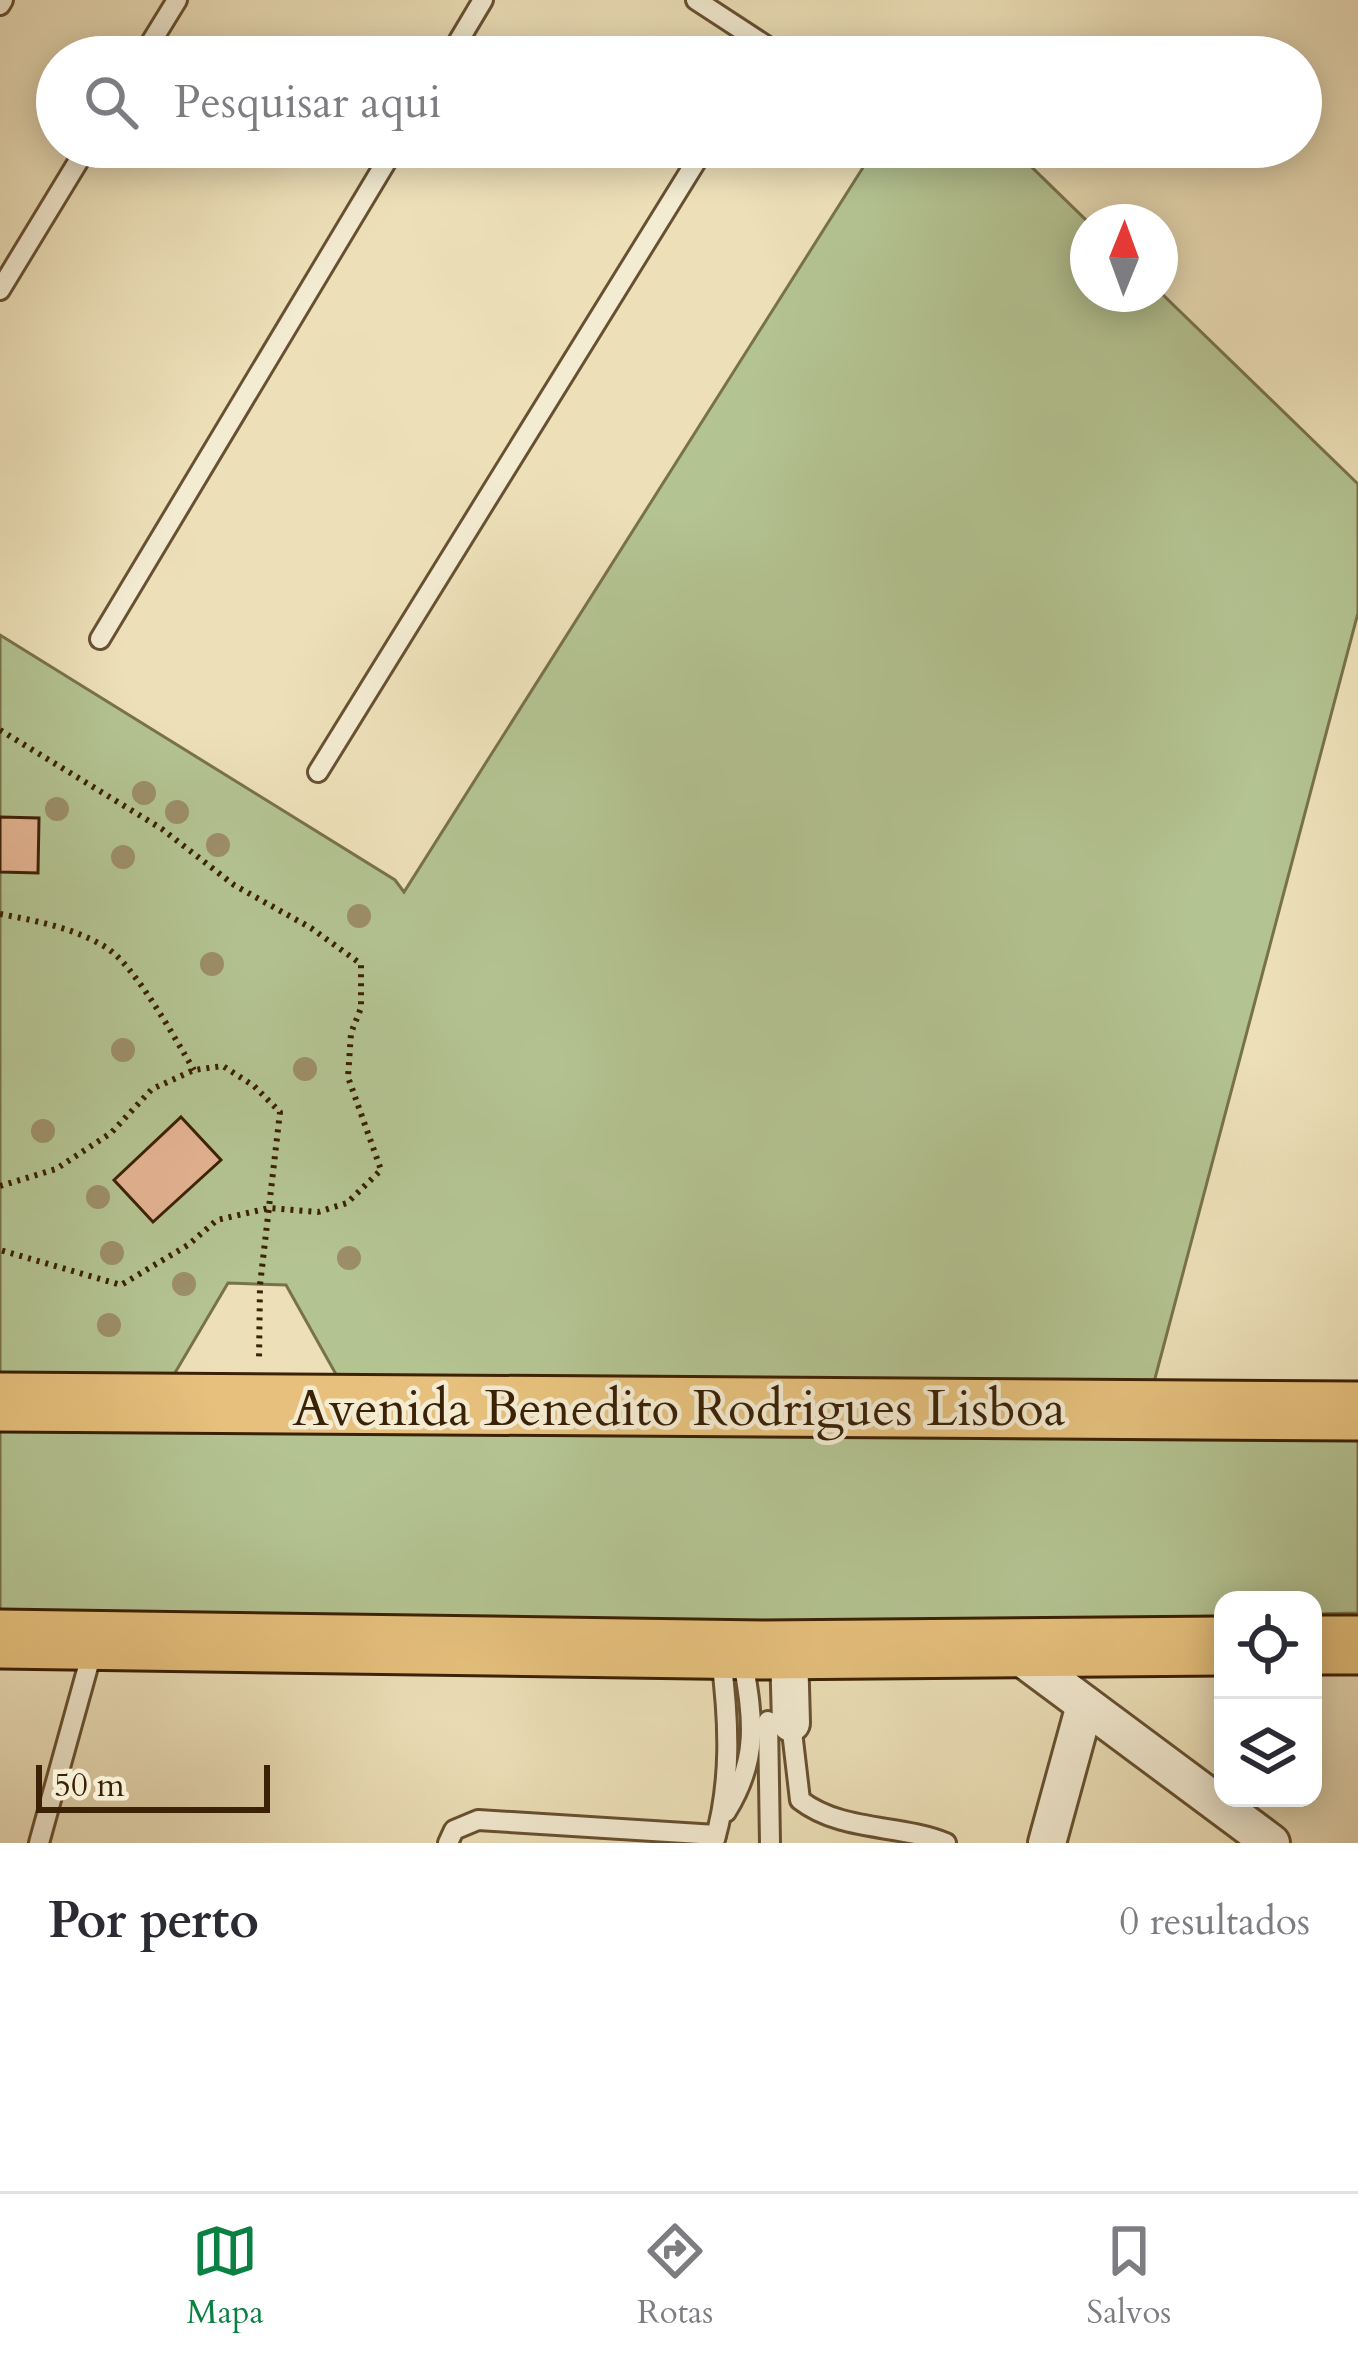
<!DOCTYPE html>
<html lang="pt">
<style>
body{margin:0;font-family:Cardo,serif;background:#f7f7f7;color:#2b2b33}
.controls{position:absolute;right:36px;bottom:36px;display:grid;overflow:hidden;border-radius:24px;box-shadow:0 6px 30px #0003}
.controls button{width:108px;height:108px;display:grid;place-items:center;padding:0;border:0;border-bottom:3px solid #e1e1e2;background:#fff;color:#2b2b33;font:60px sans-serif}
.compass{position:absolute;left:1070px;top:204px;width:108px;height:108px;border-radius:50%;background:#fff;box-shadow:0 6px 30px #0003;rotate:1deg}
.scale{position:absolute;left:36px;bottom:30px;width:234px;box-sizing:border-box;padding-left:12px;border:6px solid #3b2105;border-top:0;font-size:33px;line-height:42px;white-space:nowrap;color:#3b2105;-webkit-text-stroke:9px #f3ebd2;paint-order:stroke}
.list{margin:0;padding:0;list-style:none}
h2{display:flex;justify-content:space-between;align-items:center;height:156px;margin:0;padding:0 48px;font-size:51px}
h2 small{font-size:39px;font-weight:400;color:#7c7c81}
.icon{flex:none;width:66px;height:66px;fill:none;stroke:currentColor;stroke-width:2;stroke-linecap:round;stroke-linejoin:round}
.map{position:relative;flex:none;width:1358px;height:1843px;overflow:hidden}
.search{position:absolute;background:#fff;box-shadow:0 6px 30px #0003;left:36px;right:36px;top:36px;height:132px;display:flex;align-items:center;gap:30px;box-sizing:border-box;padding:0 42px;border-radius:66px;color:#7c7c81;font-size:45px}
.sheet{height:348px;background:#fff}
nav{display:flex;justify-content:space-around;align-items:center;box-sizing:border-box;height:168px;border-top:3px solid #e1e1e2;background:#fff;font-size:33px;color:#7c7c81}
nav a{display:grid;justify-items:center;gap:6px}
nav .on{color:#0b8043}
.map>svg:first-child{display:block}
.green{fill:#b4c392;stroke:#78724c;stroke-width:3}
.building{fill:#e4b392;stroke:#3b2105;stroke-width:3}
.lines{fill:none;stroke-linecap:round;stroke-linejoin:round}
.service-casing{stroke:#685132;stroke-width:24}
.minor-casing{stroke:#685132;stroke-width:42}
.primary-casing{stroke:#3b2105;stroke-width:63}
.path{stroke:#3b2105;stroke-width:6;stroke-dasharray:3 6;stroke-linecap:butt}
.service{stroke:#f3ebd2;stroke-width:18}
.minor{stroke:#f3ebd2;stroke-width:36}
.primary{stroke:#e6c07c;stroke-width:57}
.tree{fill:#9c8e69}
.labels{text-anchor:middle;stroke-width:9;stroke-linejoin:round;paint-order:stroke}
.street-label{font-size:51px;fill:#3b2105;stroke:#f3ebd2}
</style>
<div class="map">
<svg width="1358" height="1843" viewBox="0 0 1358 1843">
<rect width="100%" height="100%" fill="#ede0b9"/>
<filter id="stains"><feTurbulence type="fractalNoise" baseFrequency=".00167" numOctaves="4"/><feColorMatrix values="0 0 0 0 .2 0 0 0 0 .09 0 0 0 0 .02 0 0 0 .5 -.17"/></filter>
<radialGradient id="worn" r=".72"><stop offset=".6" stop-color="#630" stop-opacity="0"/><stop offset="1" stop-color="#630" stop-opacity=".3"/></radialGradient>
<g class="green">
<path d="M876,147H1011L1088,222V294L1160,292L1358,484V613L1153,1386L342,1385L286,1285L228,1283L169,1383L0,1378V635L395,880L404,892Z"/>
<path d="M0,1424H1358V1613L1313,1614V1600H1223V1616L771,1626L0,1616Z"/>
</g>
<g class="building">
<path d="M0,817L39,818L38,873L0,872Z"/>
<path d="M181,1117L221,1160L153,1222L114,1180Z"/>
</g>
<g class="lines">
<g class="service-casing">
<g id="service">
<path d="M696,0L768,47L761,57"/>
<path d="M0,5L3,0"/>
<path d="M142,57L177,0"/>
<path d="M449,57L483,0"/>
<path d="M0,290L87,147"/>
<path d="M100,639L395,147"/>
<path d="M318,772L705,147"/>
<path d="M768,1721L770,1843"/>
<path d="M791,1723L800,1800C841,1832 900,1824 946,1843"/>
<path d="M726,1812C761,1756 752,1715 742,1654"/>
<path d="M39,1843L94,1645"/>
<path d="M448,1843L454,1830L478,1820L716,1835"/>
<path d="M714,1843C732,1782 729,1720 721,1658"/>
</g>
</g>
<g class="minor-casing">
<g id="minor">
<path d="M1009,1648L1271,1843"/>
<path d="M789,1650L791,1723"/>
<path d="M1047,1843L1085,1705"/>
</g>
</g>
<g class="primary-casing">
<g id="primary">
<path d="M0,1402L1358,1411"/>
<path d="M0,1639L763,1650L1223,1646"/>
<path d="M1313,1645H1358"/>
</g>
</g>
<g class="path">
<path d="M0,730L162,829L234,885L311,928L361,964V1008L351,1033L348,1077L381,1170L347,1203L318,1212L269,1208L217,1220L188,1245L121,1285L0,1250"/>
<path d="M0,914C37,921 75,928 107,948C136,967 175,1039 194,1070"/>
<path d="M0,1186L56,1169L111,1133L152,1089L194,1070L223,1066L254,1086L280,1112L260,1285L259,1360"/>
</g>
<use href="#service" class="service"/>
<use href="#minor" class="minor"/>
<use href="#primary" class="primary"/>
</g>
<g class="tree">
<circle cx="144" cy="793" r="12"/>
<circle cx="57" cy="809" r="12"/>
<circle cx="177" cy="812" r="12"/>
<circle cx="218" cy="845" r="12"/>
<circle cx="123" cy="857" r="12"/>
<circle cx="359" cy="916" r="12"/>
<circle cx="212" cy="964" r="12"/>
<circle cx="123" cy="1050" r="12"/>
<circle cx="305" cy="1069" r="12"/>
<circle cx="43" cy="1131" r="12"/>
<circle cx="98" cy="1197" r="12"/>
<circle cx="112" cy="1253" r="12"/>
<circle cx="349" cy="1258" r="12"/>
<circle cx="184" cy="1284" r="12"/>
<circle cx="109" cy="1325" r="12"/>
</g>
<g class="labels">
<g class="street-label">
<text x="679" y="1425">Avenida Benedito Rodrigues Lisboa</text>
</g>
</g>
<rect width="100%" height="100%" filter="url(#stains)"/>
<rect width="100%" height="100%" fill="url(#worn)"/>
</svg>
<div class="controls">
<button><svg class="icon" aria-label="locate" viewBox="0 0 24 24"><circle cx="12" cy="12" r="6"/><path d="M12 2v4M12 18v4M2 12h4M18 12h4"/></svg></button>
<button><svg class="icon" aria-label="layers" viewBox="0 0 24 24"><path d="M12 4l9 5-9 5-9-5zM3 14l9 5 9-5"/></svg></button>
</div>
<svg class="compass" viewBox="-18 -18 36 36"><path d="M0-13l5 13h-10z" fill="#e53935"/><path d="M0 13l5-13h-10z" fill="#7c7c81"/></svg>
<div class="scale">50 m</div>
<div class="search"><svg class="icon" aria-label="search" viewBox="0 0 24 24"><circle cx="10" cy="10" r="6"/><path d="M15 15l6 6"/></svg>Pesquisar aqui</div>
</div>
<section class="sheet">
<h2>Por perto<small>0 resultados</small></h2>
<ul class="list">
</ul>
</section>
<nav>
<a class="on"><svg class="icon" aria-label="map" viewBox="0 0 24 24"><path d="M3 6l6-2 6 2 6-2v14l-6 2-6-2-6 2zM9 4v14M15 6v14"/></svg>Mapa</a>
<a><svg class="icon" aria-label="directions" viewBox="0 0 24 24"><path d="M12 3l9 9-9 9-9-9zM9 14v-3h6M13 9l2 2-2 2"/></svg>Rotas</a>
<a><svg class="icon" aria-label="saved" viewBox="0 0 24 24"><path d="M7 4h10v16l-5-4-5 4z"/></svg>Salvos</a>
</nav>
